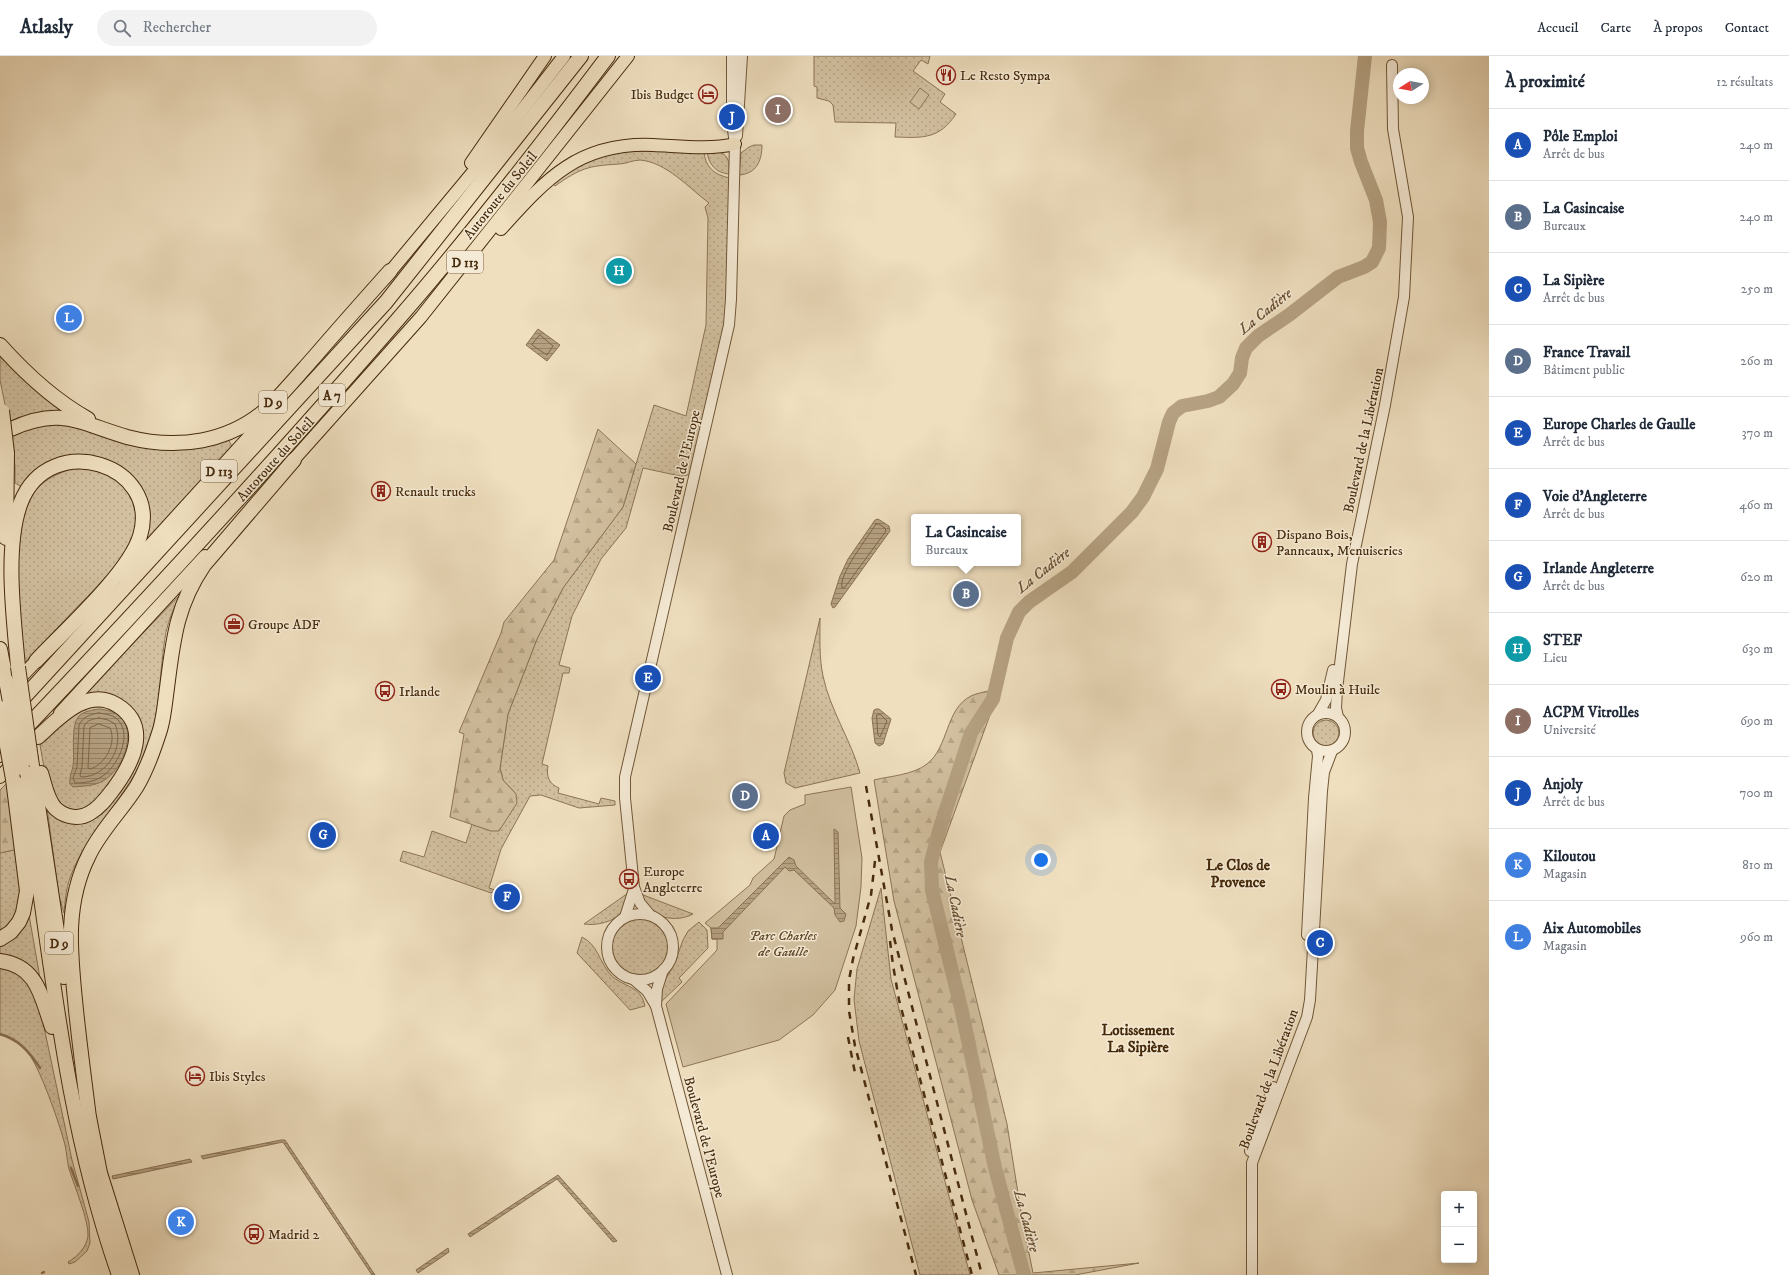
<!DOCTYPE html>
<html lang="fr">
<meta charset="utf-8">
<style>
body{margin:0;font-family:"IM FELL DW Pica",serif;background:#f2f2f3;color:#1f2937}
.controls{position:absolute;right:12px;bottom:12px;display:grid;overflow:hidden;border-radius:4px;box-shadow:0 2px 10px #0003}
.controls button{width:36px;height:36px;display:grid;place-items:center;padding:0;border:0;border-bottom:1px solid #e0e1e3;background:#fff;color:#1f2937;font:20px sans-serif}
.compass{position:absolute;left:1393px;top:12px;width:36px;height:36px;border-radius:50%;background:#fff;box-shadow:0 2px 10px #0003;rotate:259deg}
.you{position:absolute;left:1041px;top:804px;width:14px;height:14px;margin:-10px;border:3px solid #fff;border-radius:50%;background:#1a73e8;box-shadow:0 0 0 6px #1a73e833}
.badge{display:grid;place-items:center;width:26px;height:26px;border-radius:50%;background:#8f2418;color:#fff;font-size:13px;font-weight:700}
.pin{position:absolute;translate:-50% -50%;border:2px solid #fff;box-shadow:0 1px 4px #0006}
.popup{position:absolute;left:911px;top:458px;width:110px;height:52px;box-sizing:border-box;display:grid;place-content:center;border-radius:4px;background:#fff;filter:drop-shadow(0 1px 3px #0005);font-size:13px;white-space:nowrap;color:#747a83}
.popup b{font-size:15px;color:#1f2937}
.popup::after{content:'';position:absolute;left:50%;top:100%;margin-left:-8px;border:8px solid transparent;border-top-color:#fff}
.list{margin:0;padding:0;list-style:none}
h2{display:flex;justify-content:space-between;align-items:center;height:52px;margin:0;padding:0 16px;font-size:17px}
h2 small{font-size:13px;font-weight:400;color:#747a83}
.list li{display:grid;grid-template-columns:26px 1fr auto;gap:12px;align-items:center;box-sizing:border-box;height:72px;padding:0 16px;border-top:1px solid #e0e1e3}
.list b{display:block;font-size:15px;white-space:nowrap}
.list p{margin:0;font-size:13px;white-space:nowrap;color:#747a83}
.list em{font-size:13px;font-style:normal;color:#747a83}
.icon{flex:none;width:22px;height:22px;fill:none;stroke:currentColor;stroke-width:2;stroke-linecap:round;stroke-linejoin:round}
.map{position:relative;flex:none;width:1489px;height:1219px;overflow:hidden}
header{display:flex;align-items:center;gap:24px;box-sizing:border-box;height:56px;padding:0 20px;background:#fff;border-bottom:1px solid #e0e1e3}
header strong{font-size:19px}
nav{display:flex;gap:22px;margin-inline-start:auto;font-size:14px}
.search{width:280px;height:36px;background:#f2f2f3;display:flex;align-items:center;gap:10px;box-sizing:border-box;padding:0 14px;border-radius:22px;color:#747a83;font-size:15px}
main{display:flex}
aside{flex:1;background:#fff}
.map>svg:first-child{display:block}
.grass{fill:url(#grass-dots);stroke:#8c7556}
.forest{fill:url(#forest-firs);stroke:#8c7556}
.park{fill:#d2c0a0;stroke:#8c7556}
.water{fill:url(#water-rules);stroke:#887152}
.lines{fill:none;stroke-linecap:round;stroke-linejoin:round}
.shore{stroke:#7d6646;stroke-width:1}
.stream{stroke:#887152;stroke-width:2.5}
.river{stroke:#b5a182;stroke-width:14}
.minor-casing{stroke:#705738;stroke-width:12}
.major-casing{stroke:#452a0b;stroke-width:14}
.highway-casing{stroke:#452a0b;stroke-width:16}
.minor{stroke:#f5ead5;stroke-width:10}
.major{stroke:#efdfbf;stroke-width:12}
.highway{stroke:#efdfbf;stroke-width:14}
.rail{stroke:#452a0b;stroke-width:2.5;stroke-dasharray:7 7;stroke-linecap:butt}
.highway-bridge-casing{stroke:#452a0b;stroke-width:16;stroke-linecap:butt}
.highway-bridge{stroke:#efdfbf;stroke-width:14}
.labels{text-anchor:middle;stroke-width:3;stroke-linejoin:round;paint-order:stroke}
.shield{fill:#f5ead5;stroke:#7a6448;stroke-width:1}
.shield-label{font-size:13px;font-weight:bold;fill:#452a0b}
.poi-label{font-size:14px;fill:#452a0b;stroke:#f5ead5;text-anchor:start}
.street-label{font-size:14px;fill:#452a0b;stroke:#f5ead5}
.park-label{font-size:14px;font-style:italic;fill:#614829;stroke:#f5ead5}
.water-label{font-size:15px;font-style:italic;fill:#674e2f;stroke:#f5ead5}
.neighbourhood-label{font-size:15px;font-weight:bold;fill:#452a0b;stroke:#f5ead5}
</style>
<header>
<strong>Atlasly</strong>
<div class="search"><svg class="icon" aria-label="search" viewBox="0 0 24 24"><circle cx="10" cy="10" r="6"/><path d="M15 15l6 6"/></svg>Rechercher</div>
<nav><a>Accueil</a><a>Carte</a><a>À propos</a><a>Contact</a></nav>
</header>
<main>
<div class="map">
<svg width="1489" height="1219" viewBox="0 0 1489 1219">
<defs>
<pattern id="grass-dots" width="8" height="8" patternUnits="userSpaceOnUse"><rect width="8" height="8" fill="#d2c0a0"/><path d="M2 2h.1M6 6h.1" fill="none" stroke="#b6a588" stroke-width="1.8" stroke-linecap="round"/></pattern>
<pattern id="forest-firs" width="22" height="20" patternUnits="userSpaceOnUse"><rect width="22" height="20" fill="#d2c0a0"/><path d="M5 1l3.5 6h-7zM16 11l3.5 6h-7z" fill="#b6a588"/></pattern>
<pattern id="water-rules" width="6" height="5" patternUnits="userSpaceOnUse"><rect width="6" height="5" fill="#b5a182"/><path d="M0 2.5h6" fill="none" stroke="#958369"/></pattern>
</defs>
<rect width="100%" height="100%" fill="#efdfbf"/>
<filter id="stains"><feTurbulence type="fractalNoise" baseFrequency=".005" numOctaves="4"/><feColorMatrix values="0 0 0 0 .2 0 0 0 0 .09 0 0 0 0 .02 0 0 0 .5 -.17"/></filter>
<radialGradient id="worn" r=".72"><stop offset=".6" stop-color="#630" stop-opacity="0"/><stop offset="1" stop-color="#630" stop-opacity=".3"/></radialGradient>
<g class="grass">
<path d="M814,0H930L928,8L921,4L913,15L945,38L940,46L956,58C939,83 924,82 895,81L896,67L835,66L833,49L829,45L817,42V31L814,30Z"/>
<path d="M754,89H762C762,105 756,118 739,119L741,97L749,91Z"/>
<path d="M621,95H704C705,111 714,119 730,122L726,258L723,279L691,416L686,420L682,419V424L679,423L680,420L643,412L626,472L601,503L572,560L559,609L570,612L569,617H563L542,708L548,710C546,720 549,728 559,732L558,737L599,748L601,742L615,745V749L579,752L541,739L530,740L501,793L489,832L495,834L491,837L400,805L403,795L424,801L432,775L466,787L472,768L491,775L516,738L503,724L500,712L508,658L537,583L563,532L623,451L654,349L686,360L706,269L708,162L705,151L709,147C689,132 666,106 640,104C633,104 626,108 619,108C587,110 581,112 555,130L551,126L580,107Z"/>
<path d="M707,95C726,95 730,100 729,118C716,117 708,108 707,95Z"/>
<path d="M0,295L61,352L60,354L47,356L9,368L0,324Z"/>
<path d="M71,367L108,380L228,383L233,392L139,496L147,454L98,402L33,418L22,431L15,427V410L10,378L30,370Z"/>
<path d="M82,410C90,413 103,414 111,419C170,460 114,513 81,547C62,567 43,587 24,607C20,571 10,473 29,443C42,423 59,416 82,410Z"/>
<path d="M180,539C174,551 169,563 166,576C159,615 161,657 146,695C128,741 87,774 70,822C66,833 65,846 64,857L59,840L47,752L59,762L103,750L139,670L94,638L85,637Z"/>
<path d="M820,562C820,582 819,601 823,620C830,654 851,684 860,717L795,732L786,727L784,717Z"/>
<path d="M98,647C113,653 118,651 127,666C129,668 131,671 131,674C132,680 132,693 129,698C119,721 84,777 57,744C46,731 43,705 40,689L77,653Z"/>
<circle cx="1326" cy="677" r="13"/>
<path d="M18,793L22,820L17,860L0,878V797Z"/>
<path d="M881,832L891,923L970,1219H920L859,985L854,943L857,913Z"/>
<path d="M631,835C628,842 626,850 622,856C614,866 596,870 584,868Z"/>
<path d="M638,837L693,858C680,865 661,864 649,853C645,849 642,842 638,837Z"/>
<path d="M29,859L40,922H38L0,902V888Z"/>
<circle cx="640" cy="891" r="28"/>
<path d="M699,866L707,874L708,892L679,922L682,926L660,947L663,927L674,909L683,884L688,875Z"/>
<path d="M582,881C598,889 599,905 610,918C623,932 640,928 645,950L630,954L577,897Z"/>
<path d="M0,910L26,920L40,952L72,1104L89,1166L90,1187L87,1195L75,1206L69,1208L68,1206C78,1200 86,1192 88,1180C89,1165 74,1129 69,1113C67,1106 67,1097 65,1089C60,1069 39,1008 26,994C20,988 8,981 0,979Z"/>
</g>
<g class="forest">
<path d="M598,373L636,408L623,451L563,532L537,583L508,658L500,712L503,724L516,738L517,747L499,775H491L450,761L464,678L459,676L501,577L504,566L554,504Z"/>
<path d="M992,634L998,637L940,796L1007,1068L1022,1162L1033,1217L1139,1207L1075,1219H999L972,1144L894,845L874,724C890,720 913,719 927,708C949,691 945,653 971,640C977,637 985,636 992,634Z"/>
<path d="M8,726L18,793L0,797V734Z"/>
</g>
<g class="park">
<path d="M920,32L929,39L919,53L910,46Z"/>
<path d="M851,731L862,802L861,831L856,870L835,934L813,959L779,984L683,1011L666,948L717,894V883H712L711,872L705,867L750,829L753,822L774,803L784,760L790,754L805,748V739Z"/>
</g>
<g class="water">
<path d="M538,273L560,289L547,305L526,289Z"/>
<path d="M878,463L889,470L890,475L835,551L833,552L831,548L840,520L848,503L875,464Z"/>
<path d="M99,653C106,654 118,656 122,662C136,681 122,714 103,725C94,730 84,730 73,731L70,728C69,721 72,716 73,710C75,698 70,669 79,660C84,655 93,654 99,653Z"/>
<path d="M876,653H879L891,663L883,688L879,690L875,687L872,662L874,654Z"/>
<path d="M834,773L838,776L840,852L846,858L844,865L840,866L835,859L834,852L794,814L789,815L785,811L723,876V883H712L711,872H718L789,801L794,804L796,810L835,848Z"/>
<path d="M281,1084H285L375,1219H372L283,1086L203,1103L201,1100Z"/>
<path d="M190,1103L192,1106L113,1123L112,1120Z"/>
<path d="M558,1119L617,1185L613,1186L557,1123L470,1181L468,1178Z"/>
<path d="M448,1192L449,1196L418,1217L416,1214Z"/>
</g>
<g class="lines">
<g class="shore">
<path d="M540,279L553,290L547,299L532,289Z"/>
<path d="M876,468H879L885,472L886,475L845,531L842,532C838,519 868,481 876,468Z"/>
<path d="M99,657C105,658 115,659 119,665C132,681 117,712 101,721C93,726 84,727 75,727L73,722L77,711L79,669C83,661 90,658 99,657Z"/>
<path d="M877,659L880,658L887,665L880,681L878,679Z"/>
<path d="M99,662L108,664L115,668C125,691 107,721 81,721L80,719L82,711L84,670C87,664 93,663 99,662Z"/>
<path d="M99,668L110,672C117,687 105,709 90,713L88,712L90,672Z"/>
</g>
<g class="stream">
<path d="M0,978C19,983 30,997 40,1012"/>
<path d="M71,1112L78,1130"/>
<path d="M42,1217L44,1216"/>
</g>
<path class="river" d="M1024,1219L995,1112L962,956L932,834L931,806L939,775L971,677L993,643L1007,582L1019,556L1029,546L1072,516L1132,456L1143,441L1157,413L1169,366L1173,357L1182,350L1208,345L1219,341L1233,328L1240,317L1242,302L1246,292L1258,280L1289,259L1338,221L1364,211L1372,206L1379,192L1380,166L1376,144L1361,106L1357,92V75L1365,0"/>
<g class="minor-casing">
<g id="minor">
<path d="M737,80L742,0"/>
<circle cx="1326" cy="676" r="19"/>
<path d="M1318,658L1326,644L1333,614"/>
<path d="M1338,661L1336,652L1337,634L1352,508L1385,349L1404,241L1408,161L1393,73L1392,9"/>
<circle cx="640" cy="891" r="33"/>
<path d="M650,859L640,847L634,831L625,742V721L729,269L731,243L735,88L732,67V0"/>
<path d="M625,861L634,833"/>
<path d="M1307,879L1314,742L1318,700L1317,694"/>
<path d="M633,923L647,935L656,950L727,1219"/>
<path d="M656,950L657,933L663,914"/>
<path d="M1250,1095L1273,1031"/>
<path d="M1252,1219V1107L1307,961L1310,944L1322,735L1324,716L1332,695"/>
</g>
</g>
<g class="major-casing">
<g id="major">
<path d="M471,107L545,0"/>
<path d="M501,173C546,123 579,86 653,89C679,90 709,94 735,88"/>
<path d="M385,222L488,98L564,0"/>
<path d="M288,410L421,261L628,0"/>
<path d="M122,520L275,352"/>
<path d="M0,643L42,599"/>
<path d="M60,657L205,500"/>
<path d="M0,721L16,704"/>
</g>
</g>
<g class="highway-casing">
<g id="highway">
<path d="M0,289C25,317 54,344 88,363"/>
<path d="M11,373C61,350 79,367 127,381C177,394 230,387 269,351C285,335 300,317 316,299C340,271 365,243 390,215"/>
<path d="M6,482L7,397"/>
<path d="M0,593L6,624"/>
<path d="M18,611C14,564 4,490 21,446C50,373 162,408 140,480C129,517 64,575 36,605"/>
<path d="M16,650L386,246L581,0"/>
<path d="M38,681C58,663 87,630 117,649C151,670 133,706 115,731C108,740 101,751 90,757C79,764 65,761 56,753C47,744 45,729 41,717"/>
<path d="M0,699C136,556 270,412 399,262C472,178 541,89 608,0"/>
<path d="M31,703L64,921"/>
<path d="M22,712C50,884 61,1054 119,1219"/>
<path d="M0,883L11,876L19,866L23,857L27,835L13,723"/>
<path d="M0,905C38,910 41,941 52,971"/>
<path d="M89,1061L100,1117L132,1219"/>
<path d="M90,1070C85,1028 79,986 75,944C70,894 65,846 89,799C101,774 122,754 137,730C147,713 154,693 160,674C164,661 165,646 167,632C173,585 176,550 204,509L294,404"/>
</g>
</g>
<use href="#minor" class="minor"/>
<use href="#major" class="major"/>
<use href="#highway" class="highway"/>
<g class="rail">
<path d="M866,730L892,874L982,1219"/>
<path d="M875,805L871,839L853,903L849,924V955L855,990L916,1219"/>
<path d="M890,885L893,909L899,944L972,1219"/>
<path d="M848,981L855,1017"/>
</g>
<g class="highway-bridge-casing">
<g id="highway-bridge">
<path d="M2,355L7,397"/>
<path d="M18,611L31,703"/>
<path d="M6,624L22,712"/>
<path d="M0,652L13,723"/>
</g>
</g>
<use href="#highway-bridge" class="highway-bridge"/>
</g>
<defs>
<g id="restaurant-ring" transform="scale(1)"><circle r="9.5" fill="#f5ead5" stroke="#8f2418" stroke-width="1.5"/><path d="M-5-6h1v4h1v-4h1v4h1v-4h1v5L-1.5 .5V6h-2V.5L-5-1ZM5-6V6H3V1.5H1.5Q1.5-4 5-6Z" fill="#8f2418"/></g>
<g id="hotel-ring" transform="scale(1)"><circle r="9.5" fill="#f5ead5" stroke="#8f2418" stroke-width="1.5"/><path d="M-6-4.5h1.5V1H6V5H4.5V3h-9V5H-6ZM-4 0a1.8 1.8 0 1 1 3.6 0ZM.5 0V-2.5h3Q6-2.5 6 0Z" fill="#8f2418"/></g>
<g id="building-ring" transform="scale(1)"><circle r="9.5" fill="#f5ead5" stroke="#8f2418" stroke-width="1.5"/><path d="M-4-6H4V6H1V3H-1V6H-4ZM-2.5-4.3h1.7v1.8h-1.7ZM.8-4.3h1.7v1.8H.8ZM-2.5-1h1.7V.8h-1.7ZM.8-1h1.7V.8H.8Z" fill="#8f2418"/></g>
<g id="office-ring" transform="scale(1)"><circle r="9.5" fill="#f5ead5" stroke="#8f2418" stroke-width="1.5"/><path d="M-6-3h4V-5.5h4V-3h4V5H-6ZM-1-4.5V-3h2v-1.5ZM-6 0V1H6V0Z" fill="#8f2418"/></g>
<g id="bus-ring" transform="scale(1)"><circle r="9.5" fill="#f5ead5" stroke="#8f2418" stroke-width="1.5"/><path d="M-5-6H5V4H4V6H2V4H-2V6H-4V4H-5ZM-3.5-4V0h7V-4ZM-3.5 1.2v1.5H-2V1.2ZM2 1.2v1.5H3.5V1.2Z" fill="#8f2418"/></g>
</defs>
<g fill-rule="evenodd">
<use href="#restaurant-ring" x="946" y="19"/>
<use href="#hotel-ring" x="708" y="38"/>
<use href="#building-ring" x="381" y="435"/>
<use href="#building-ring" x="1262" y="486"/>
<use href="#office-ring" x="234" y="568"/>
<use href="#bus-ring" x="1281" y="633"/>
<use href="#bus-ring" x="385" y="635"/>
<use href="#bus-ring" x="629" y="823"/>
<use href="#hotel-ring" x="195" y="1020"/>
<use href="#bus-ring" x="254" y="1178"/>
</g>
<g class="labels">
<g class="shield">
<rect x="447" y="195" width="36" height="22" rx="3"/>
<rect x="319" y="328" width="26" height="22" rx="3"/>
<rect x="259" y="335" width="28" height="22" rx="3"/>
<rect x="201" y="404" width="36" height="22" rx="3"/>
<rect x="45" y="876" width="28" height="22" rx="3"/>
</g>
<g class="shield-label">
<text x="465" y="211">D 113</text>
<text x="332" y="344">A 7</text>
<text x="273" y="351">D 9</text>
<text x="219" y="420">D 113</text>
<text x="59" y="892">D 9</text>
</g>
<g class="poi-label">
<text x="960" y="24">Le Resto Sympa</text>
<text x="694" y="43" text-anchor="end">Ibis Budget</text>
<text x="395" y="440">Renault trucks</text>
<text x="1276" y="483">Dispano Bois,<tspan x="1276" dy="16">Panneaux, Menuiseries</tspan></text>
<text x="248" y="573">Groupe ADF</text>
<text x="1295" y="638">Moulin à Huile</text>
<text x="399" y="640">Irlande</text>
<text x="643" y="820">Europe<tspan x="643" dy="16">Angleterre</tspan></text>
<text x="209" y="1025">Ibis Styles</text>
<text x="268" y="1183">Madrid 2</text>
</g>
<g class="street-label">
<text transform="translate(500 139) rotate(-51)" y="5">Autoroute du Soleil</text>
<text transform="translate(1363 384) rotate(-78)" y="5">Boulevard de la Libération</text>
<text transform="translate(275 403) rotate(-48)" y="5">Autoroute du Soleil</text>
<text transform="translate(681 415) rotate(-77)" y="5">Boulevard de l'Europe</text>
<text transform="translate(1268 1023) rotate(-70)" y="5">Boulevard de la Libération</text>
<text transform="translate(705 1081) rotate(75)" y="5">Boulevard de l'Europe</text>
</g>
<g class="park-label">
<text x="783" y="884">Parc Charles<tspan x="783" dy="16">de Gaulle</tspan></text>
</g>
<g class="water-label">
<text transform="translate(1265 255) rotate(-39)" y="5">La Cadière</text>
<text transform="translate(1043 514) rotate(-38)" y="5">La Cadière</text>
<text transform="translate(956 850) rotate(79)" y="5">La Cadière</text>
<text transform="translate(1027 1165) rotate(75)" y="5">La Cadière</text>
</g>
<g class="neighbourhood-label">
<text x="1238" y="814">Le Clos de<tspan x="1238" dy="17">Provence</tspan></text>
<text x="1138" y="979">Lotissement<tspan x="1138" dy="17">La Sipière</tspan></text>
</g>
</g>
<rect width="100%" height="100%" filter="url(#stains)"/>
<rect width="100%" height="100%" fill="url(#worn)"/>
</svg>
<div class="controls">
<button>+</button>
<button>−</button>
</div>
<svg class="compass" viewBox="-18 -18 36 36"><path d="M0-13l5 13h-10z" fill="#e53935"/><path d="M0 13l5-13h-10z" fill="#747a83"/></svg>
<div class="you"></div>
<div class="pin badge" style="left:766px;top:780px;background:#1a4fb4">A</div>
<div class="pin badge" style="left:966px;top:538px;background:#5c6f8a">B</div>
<div class="popup"><b>La Casincaise</b>Bureaux</div>
<div class="pin badge" style="left:1320px;top:887px;background:#1a4fb4">C</div>
<div class="pin badge" style="left:745px;top:740px;background:#5c6f8a">D</div>
<div class="pin badge" style="left:648px;top:622px;background:#1a4fb4">E</div>
<div class="pin badge" style="left:507px;top:841px;background:#1a4fb4">F</div>
<div class="pin badge" style="left:323px;top:779px;background:#1a4fb4">G</div>
<div class="pin badge" style="left:619px;top:215px;background:#0f9aa8">H</div>
<div class="pin badge" style="left:778px;top:54px;background:#8d6e63">I</div>
<div class="pin badge" style="left:732px;top:61px;background:#1a4fb4">J</div>
<div class="pin badge" style="left:181px;top:1166px;background:#3f7fe0">K</div>
<div class="pin badge" style="left:69px;top:262px;background:#3f7fe0">L</div>
</div>
<aside>
<h2>À proximité<small>12 résultats</small></h2>
<ul class="list">
<li><span class="badge" style="background:#1a4fb4">A</span><div><b>Pôle Emploi</b><p>Arrêt de bus</p></div><em>240 m</em></li>
<li><span class="badge" style="background:#5c6f8a">B</span><div><b>La Casincaise</b><p>Bureaux</p></div><em>240 m</em></li>
<li><span class="badge" style="background:#1a4fb4">C</span><div><b>La Sipière</b><p>Arrêt de bus</p></div><em>250 m</em></li>
<li><span class="badge" style="background:#5c6f8a">D</span><div><b>France Travail</b><p>Bâtiment public</p></div><em>260 m</em></li>
<li><span class="badge" style="background:#1a4fb4">E</span><div><b>Europe Charles de Gaulle</b><p>Arrêt de bus</p></div><em>370 m</em></li>
<li><span class="badge" style="background:#1a4fb4">F</span><div><b>Voie d'Angleterre</b><p>Arrêt de bus</p></div><em>460 m</em></li>
<li><span class="badge" style="background:#1a4fb4">G</span><div><b>Irlande Angleterre</b><p>Arrêt de bus</p></div><em>620 m</em></li>
<li><span class="badge" style="background:#0f9aa8">H</span><div><b>STEF</b><p>Lieu</p></div><em>630 m</em></li>
<li><span class="badge" style="background:#8d6e63">I</span><div><b>ACPM Vitrolles</b><p>Université</p></div><em>690 m</em></li>
<li><span class="badge" style="background:#1a4fb4">J</span><div><b>Anjoly</b><p>Arrêt de bus</p></div><em>700 m</em></li>
<li><span class="badge" style="background:#3f7fe0">K</span><div><b>Kiloutou</b><p>Magasin</p></div><em>810 m</em></li>
<li><span class="badge" style="background:#3f7fe0">L</span><div><b>Aix Automobiles</b><p>Magasin</p></div><em>960 m</em></li>
</ul>
</aside>
</main>
